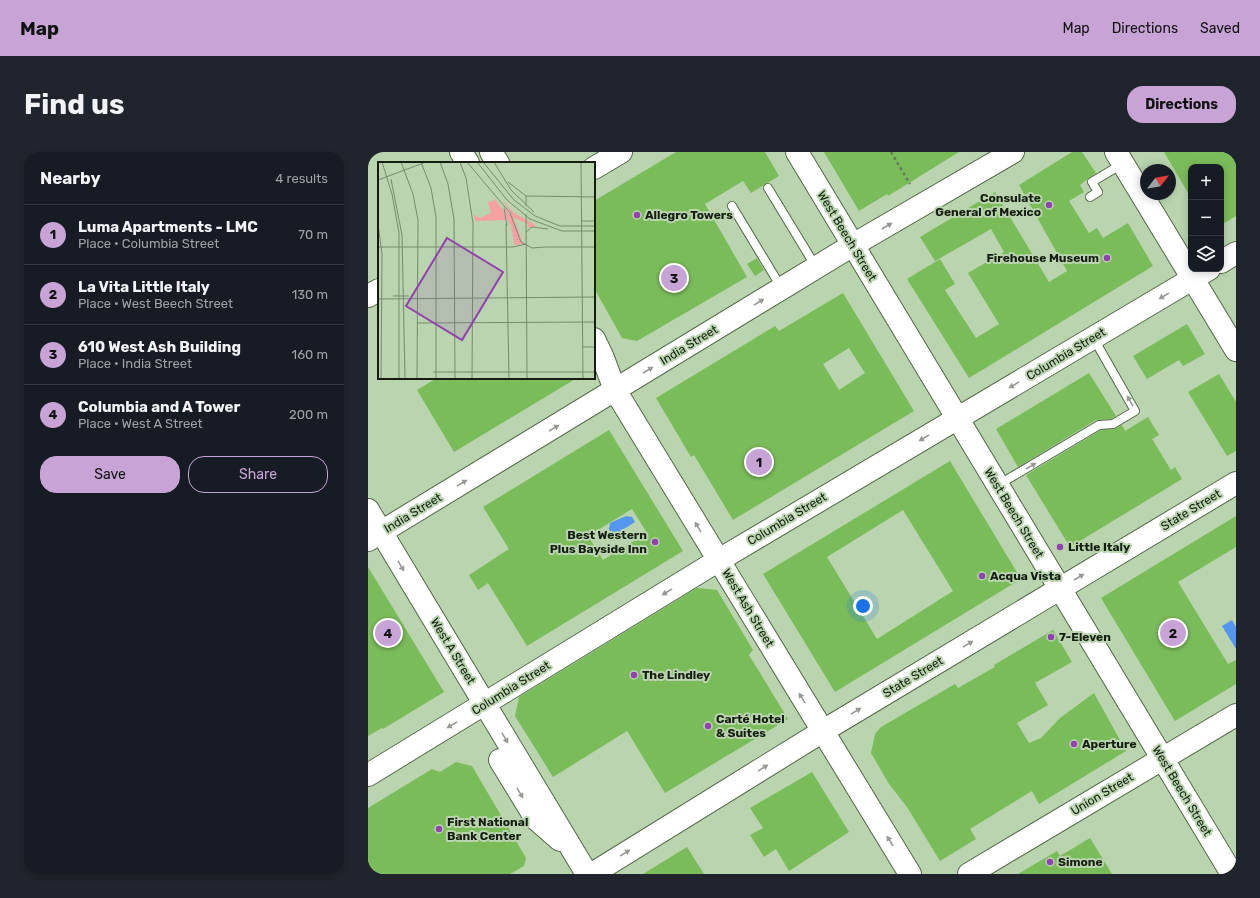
<!DOCTYPE html>
<meta charset="utf-8">
<style>
body{margin:0;font-family:Rubik,sans-serif;background:#20242c;color:#f1f3f6}
.controls{position:absolute;right:12px;top:12px;display:grid;overflow:hidden;border-radius:8px;box-shadow:0 2px 10px #0003}
.controls button{width:36px;height:36px;display:grid;place-items:center;padding:0;border:0;border-bottom:1px solid #363941;background:#171b24;color:#f1f3f6;font:20px sans-serif}
.compass{position:absolute;left:772px;top:12px;width:36px;height:36px;border-radius:50%;background:#171b24;box-shadow:0 2px 10px #0003;rotate:59deg}
.you{position:absolute;left:495px;top:454px;width:14px;height:14px;margin:-10px;border:3px solid #fff;border-radius:50%;background:#1a73e8;box-shadow:0 0 0 6px #1a73e833}
.badge{display:grid;place-items:center;width:26px;height:26px;border-radius:50%;background:#c7a3d6;color:#111;font-size:13px;font-weight:700}
.pin{position:absolute;translate:-50% -50%;border:2px solid #fff;box-shadow:0 1px 4px #0006}
.list{margin:0;padding:0;list-style:none}
h2{display:flex;justify-content:space-between;align-items:center;height:52px;margin:0;padding:0 16px;font-size:17px}
h2 small{font-size:13px;font-weight:400;color:#9ea1a6}
.list li{display:grid;grid-template-columns:26px 1fr auto;gap:12px;align-items:center;box-sizing:border-box;height:60px;padding:0 16px;border-top:1px solid #363941}
.list b{display:block;font-size:15px;white-space:nowrap}
.list p{margin:0;font-size:13px;white-space:nowrap;color:#9ea1a6}
.list em{font-size:13px;font-style:normal;color:#9ea1a6}
.actions{display:flex;gap:8px;padding:12px 16px}
.actions a{flex:1;padding:9px 0;border:1px solid #c7a3d6;border-radius:16px;text-align:center;font-size:14px;color:#c7a3d6}
.actions .main{background:#c7a3d6;color:#111}
.icon{flex:none;width:22px;height:22px;fill:none;stroke:currentColor;stroke-width:2;stroke-linecap:round;stroke-linejoin:round}
.map{position:relative;flex:none;width:868px;height:722px;overflow:hidden;border-radius:16px}
header{display:flex;align-items:center;gap:24px;box-sizing:border-box;height:56px;padding:0 20px;background:#c7a3d6;color:#111}
header strong{font-size:19px}
nav{display:flex;gap:22px;margin-inline-start:auto;font-size:14px}
.intro{display:flex;align-items:center;justify-content:space-between;box-sizing:border-box;height:96px;padding:0 24px}
h1{margin:0;font-size:28px}
.button{padding:10px 18px;border-radius:16px;background:#c7a3d6;color:#111;font-size:14px;font-weight:700}
main{display:flex;gap:24px;padding:0 24px}
aside{flex:1;background:#171b24;border-radius:16px;box-shadow:0 2px 10px #0003}
.map>svg:first-child{display:block}
.water{fill:#5597ef}
.building{fill:#7bbc5a;fill-rule:evenodd}
.lines{fill:none;stroke-linecap:round;stroke-linejoin:round}
.lane-casing{stroke:#526947;stroke-width:10}
.secondary-casing{stroke:#526947;stroke-width:24}
.path{stroke:#67795f;stroke-width:2.5;stroke-dasharray:3 3;stroke-linecap:butt}
.lane{stroke:#fff;stroke-width:8}
.secondary{stroke:#fff;stroke-width:22}
.oneway{fill:#969a93}
.poi-dot{fill:#9341b0;stroke:#b9d4ae;stroke-width:1.5}
.labels{text-anchor:middle;stroke-width:4;stroke-linejoin:round;paint-order:stroke}
.poi-label{font-size:12px;font-weight:bold;fill:#151e10;stroke:#b9d4ae;text-anchor:start}
.street-label{font-size:12px;fill:#151e10;stroke:#b9d4ae}
.inset-road{fill:none;stroke:#778b6f;stroke-width:1}
.view{fill:#9341b0;fill-opacity:0.15;stroke:#9341b0;stroke-width:2}
.inset-edge{fill:none;stroke:#151e10;stroke-width:2}
</style>
<header>
<strong>Map</strong>
<nav><a>Map</a><a>Directions</a><a>Saved</a></nav>
</header>
<div class="intro"><h1>Find us</h1><a class="button">Directions</a></div>
<main>
<aside>
<h2>Nearby<small>4 results</small></h2>
<ul class="list">
<li><span class="badge">1</span><div><b>Luma Apartments - LMC</b><p>Place · Columbia Street</p></div><em>70 m</em></li>
<li><span class="badge">2</span><div><b>La Vita Little Italy</b><p>Place · West Beech Street</p></div><em>130 m</em></li>
<li><span class="badge">3</span><div><b>610 West Ash Building</b><p>Place · India Street</p></div><em>160 m</em></li>
<li><span class="badge">4</span><div><b>Columbia and A Tower</b><p>Place · West A Street</p></div><em>200 m</em></li>
</ul>
<div class="actions"><a class="main">Save</a><a>Share</a></div>
</aside>
<div class="map">
<svg width="868" height="722" viewBox="0 0 868 722">
<rect width="100%" height="100%" fill="#b9d4ae"/>
<g class="water">
<path d="M258,364L264,365L267,370L256,377L255,380L248,384L244,383L241,377L242,371Z"/>
<path d="M864,468L868,475V497L854,474Z"/>
</g>
<g class="building">
<path d="M308,0H397L411,24L383,41L375,29L337,52L379,125L269,189L254,186L226,136V49Z"/>
<path d="M456,0H591L520,44L519,42L491,59Z"/>
<path d="M704,0H714L728,21L712,33L716,40L701,49L721,81L729,76L735,86L760,71L785,114L601,226L539,127L572,107L587,132L577,138L608,186L631,172L600,121L636,100L623,77L567,109L552,85L627,40L681,130L699,119L651,33Z"/>
<path d="M796,0H868V64L853,73V15H823V46Z"/>
<path d="M389,106L396,118L387,124L379,112Z"/>
<path d="M475,141L546,259L365,368L326,303L323,305L288,246L407,174L411,179ZM481,196L497,221L471,238L455,212Z"/>
<path d="M819,172L837,202L815,214L811,208L779,227L765,204Z"/>
<path d="M721,221L748,264L743,267L728,268L650,315L628,277Z"/>
<path d="M851,222L868,250V299L859,304L820,240Z"/>
<path d="M69,226H209L86,300L49,238Z"/>
<path d="M780,265L791,283L784,287L803,318L807,315L814,327L702,395L658,323L733,278L746,277L754,273L757,279Z"/>
<path d="M241,278L315,399L159,494L120,431L110,438L101,423L141,397L115,355ZM264,357L279,381L235,408L220,384Z"/>
<path d="M582,309L653,427L467,540L395,422ZM535,358L585,439L509,487L459,405Z"/>
<path d="M868,364V395L810,430L860,512L868,508V532L807,569L733,446Z"/>
<path d="M0,415L76,540L15,577L14,576L0,584Z"/>
<path d="M329,436L349,438L385,498L381,503L420,567L297,641L259,579L185,625L147,564L151,545Z"/>
<path d="M685,478L704,510L667,531L680,553L649,571L661,591L673,586L692,566L726,541L758,599L671,652L664,639L602,677L608,687L572,709L539,655L521,632L503,601L507,582L513,575L587,532L590,536L627,515L626,513Z"/>
<path d="M88,610L104,614L158,706L156,714L142,722H0V656L64,617L72,620Z"/>
<path d="M444,620L481,680L421,719L408,697L396,705L382,683L395,676L382,656Z"/>
<path d="M722,686L744,722H650L689,699L692,704Z"/>
<path d="M319,695L336,722H275Z"/>
</g>
<g class="lines">
<g class="lane-casing">
<g id="lane">
<path d="M400,36L448,115"/>
<path d="M722,45L730,40L724,30L754,12"/>
<path d="M364,54L413,135"/>
<path d="M630,333L731,273L745,272L767,259L726,187"/>
</g>
</g>
<g class="secondary-casing">
<g id="secondary">
<path d="M93,0L100,11"/>
<path d="M123,0L130,11"/>
<path d="M429,0L864,722"/>
<path d="M748,0L868,198"/>
<path d="M226,16L253,0"/>
<path d="M853,110L868,101"/>
<path d="M0,144L11,138"/>
<path d="M226,187L235,206L247,238L542,722"/>
<path d="M0,358L219,722"/>
<path d="M0,388L485,93L645,0"/>
<path d="M132,608L168,667L192,688"/>
<path d="M0,623L351,408L841,117"/>
<path d="M224,722L455,579L868,331"/>
<path d="M601,722L868,563"/>
</g>
</g>
<path class="path" d="M523,0L542,32"/>
<use href="#lane" class="lane"/>
<use href="#secondary" class="secondary"/>
</g>
<defs><path id="oneway-solid" d="M-6-.8H1V-3.2L6.5 0L1 3.2V.8H-6Z"/></defs>
<g class="oneway">
<use href="#oneway-solid" transform="translate(519 74) rotate(-30)"/>
<use href="#oneway-solid" transform="translate(796 144) rotate(149)"/>
<use href="#oneway-solid" transform="translate(391 150) rotate(-31)"/>
<use href="#oneway-solid" transform="translate(280 218) rotate(-31)"/>
<use href="#oneway-solid" transform="translate(646 233) rotate(149)"/>
<use href="#oneway-solid" transform="translate(762 249) rotate(-120)"/>
<use href="#oneway-solid" transform="translate(186 276) rotate(-31)"/>
<use href="#oneway-solid" transform="translate(556 286) rotate(149)"/>
<use href="#oneway-solid" transform="translate(663 314) rotate(-31)"/>
<use href="#oneway-solid" transform="translate(94 331) rotate(-31)"/>
<use href="#oneway-solid" transform="translate(330 375) rotate(-121)"/>
<use href="#oneway-solid" transform="translate(33 414) rotate(59)"/>
<use href="#oneway-solid" transform="translate(711 425) rotate(-31)"/>
<use href="#oneway-solid" transform="translate(299 440) rotate(148)"/>
<use href="#oneway-solid" transform="translate(600 492) rotate(-31)"/>
<use href="#oneway-solid" transform="translate(434 546) rotate(-121)"/>
<use href="#oneway-solid" transform="translate(488 559) rotate(-31)"/>
<use href="#oneway-solid" transform="translate(84 573) rotate(149)"/>
<use href="#oneway-solid" transform="translate(137 586) rotate(59)"/>
<use href="#oneway-solid" transform="translate(395 616) rotate(-32)"/>
<use href="#oneway-solid" transform="translate(152 641) rotate(59)"/>
<use href="#oneway-solid" transform="translate(522 689) rotate(-122)"/>
<use href="#oneway-solid" transform="translate(257 701) rotate(-32)"/>
</g>
<g class="poi-dot">
<circle cx="681" cy="53" r="4"/>
<circle cx="269" cy="63" r="4"/>
<circle cx="739" cy="106" r="4"/>
<circle cx="287" cy="390" r="4"/>
<circle cx="692" cy="395" r="4"/>
<circle cx="614" cy="424" r="4"/>
<circle cx="683" cy="485" r="4"/>
<circle cx="266" cy="523" r="4"/>
<circle cx="340" cy="574" r="4"/>
<circle cx="706" cy="592" r="4"/>
<circle cx="71" cy="677" r="4"/>
<circle cx="682" cy="710" r="4"/>
</g>
<g class="labels">
<g class="poi-label">
<text x="673" y="50" text-anchor="end">Consulate<tspan x="673" dy="14">General of Mexico</tspan></text>
<text x="277" y="67">Allegro Towers</text>
<text x="731" y="110" text-anchor="end">Firehouse Museum</text>
<text x="279" y="387" text-anchor="end">Best Western<tspan x="279" dy="14">Plus Bayside Inn</tspan></text>
<text x="700" y="399">Little Italy</text>
<text x="622" y="428">Acqua Vista</text>
<text x="691" y="489">7-Eleven</text>
<text x="274" y="527">The Lindley</text>
<text x="348" y="571">Carté Hotel<tspan x="348" dy="14">&amp; Suites</tspan></text>
<text x="714" y="596">Aperture</text>
<text x="79" y="674">First National<tspan x="79" dy="14">Bank Center</tspan></text>
<text x="690" y="714">Simone</text>
</g>
<g class="street-label">
<text transform="translate(479 84) rotate(59)" y="4">West Beech Street</text>
<text transform="translate(321 193) rotate(-31)" y="4">India Street</text>
<text transform="translate(698 202) rotate(-31)" y="4">Columbia Street</text>
<text transform="translate(823 358) rotate(-31)" y="4">State Street</text>
<text transform="translate(45 361) rotate(-31)" y="4">India Street</text>
<text transform="translate(646 361) rotate(59)" y="4">West Beech Street</text>
<text transform="translate(419 367) rotate(-31)" y="4">Columbia Street</text>
<text transform="translate(380 456) rotate(59)" y="4">West Ash Street</text>
<text transform="translate(85 499) rotate(59)" y="4">West A Street</text>
<text transform="translate(545 525) rotate(-31)" y="4">State Street</text>
<text transform="translate(143 536) rotate(-32)" y="4">Columbia Street</text>
<text transform="translate(814 639) rotate(59)" y="4">West Beech Street</text>
<text transform="translate(734 642) rotate(-31)" y="4">Union Street</text>
</g>
</g>
<g transform="translate(10 10)">
<rect width="217" height="217" fill="#b9d4ae"/>
<path d="M117,37L126,50L128,58L97,59L96,53L102,56L113,51L110,39L113,40ZM125,39L135,50L159,64L150,66V62L136,56L145,82L136,83L133,62H131L125,44L137,60Z" fill="#f6a0a4"/>
<path class="inset-road" d="M4,0L14,32L21,71V217M23,0L35,32L40,58L39,217M43,0L53,26L58,55V217M62,0L70,22L76,57L77,217M82,0L88,16L95,61L94,217M89,0L132,51L143,80L154,86L167,85M99,0L129,38L152,57L184,69H217M105,0L136,38L157,54L182,64H217M116,0L133,28L156,50M203,0L205,217M13,17L24,73L27,217M0,18L48,0M130,20L148,34M148,44V34L217,35M126,46L129,64M148,52L149,217M203,59H217M0,62L4,92L3,217M128,62L131,217M148,70L154,65L170,67M0,80V180M1,85H135L148,82M167,85H217M15,134H31M0,137L217,135M39,161L217,160M204,185H217M55,210H217"/>
<path class="view" d="M69,76L125,110L84,178L28,144Z"/>
<rect width="217" height="217" class="inset-edge"/>
</g>
</svg>
<div class="controls">
<button>+</button>
<button>−</button>
<button><svg class="icon" aria-label="layers" viewBox="0 0 24 24"><path d="M12 4l9 5-9 5-9-5zM3 14l9 5 9-5"/></svg></button>
</div>
<svg class="compass" viewBox="-18 -18 36 36"><path d="M0-13l5 13h-10z" fill="#e53935"/><path d="M0 13l5-13h-10z" fill="#9ea1a6"/></svg>
<div class="you"></div>
<div class="pin badge" style="left:391px;top:310px">1</div>
<div class="pin badge" style="left:805px;top:481px">2</div>
<div class="pin badge" style="left:306px;top:126px">3</div>
<div class="pin badge" style="left:20px;top:481px">4</div>
</div>
</main>
